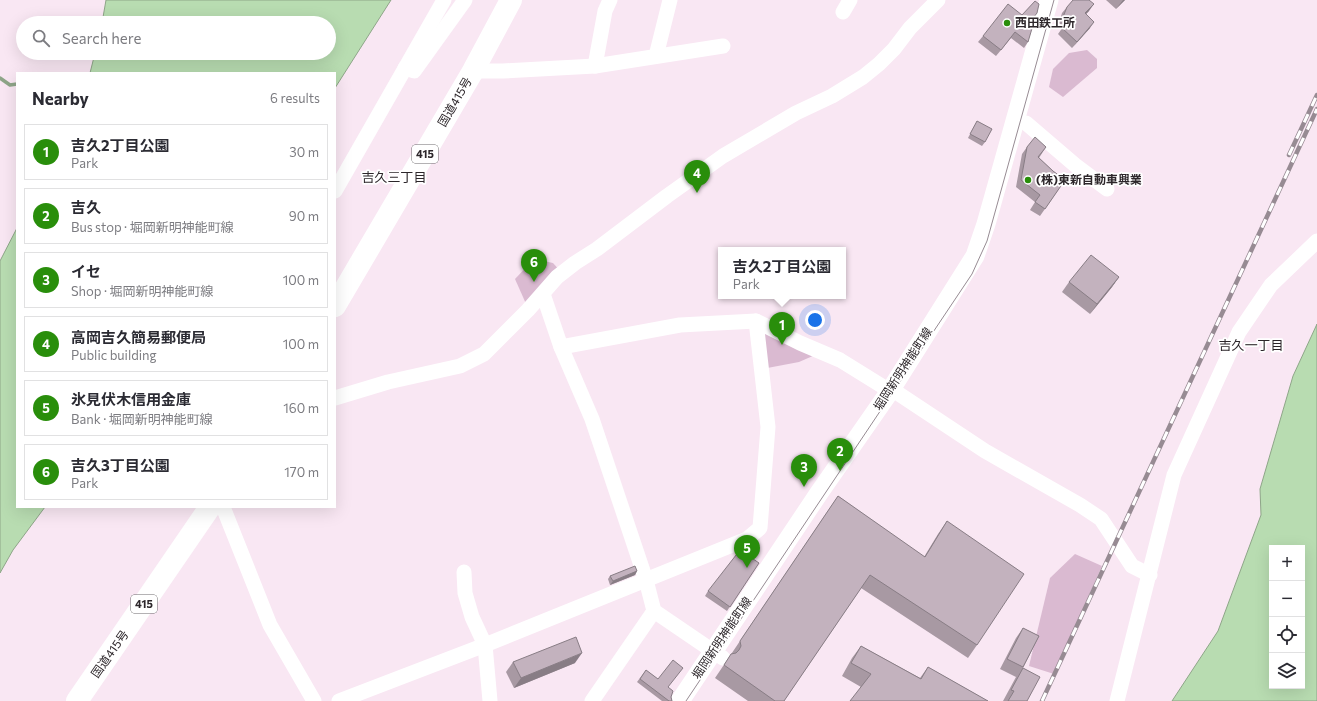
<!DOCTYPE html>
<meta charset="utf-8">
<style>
body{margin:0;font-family:Commissioner,"Noto Sans JP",sans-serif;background:#f7f7f7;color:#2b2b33}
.controls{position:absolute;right:12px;bottom:12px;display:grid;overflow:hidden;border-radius:0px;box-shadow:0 4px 16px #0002}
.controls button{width:36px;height:36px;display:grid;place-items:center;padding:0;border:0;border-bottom:1px solid #e1e1e2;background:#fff;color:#2b2b33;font:20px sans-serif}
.you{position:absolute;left:815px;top:320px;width:14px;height:14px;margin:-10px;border:3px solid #fff;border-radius:50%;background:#1a73e8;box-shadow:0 0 0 6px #1a73e833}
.badge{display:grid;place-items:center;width:26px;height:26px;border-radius:50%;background:#298e0b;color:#fff;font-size:13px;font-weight:700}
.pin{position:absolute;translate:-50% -33px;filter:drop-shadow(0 1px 2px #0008)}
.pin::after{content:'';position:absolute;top:21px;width:14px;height:12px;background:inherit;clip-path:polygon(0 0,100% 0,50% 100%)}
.popup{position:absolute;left:718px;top:247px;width:128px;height:52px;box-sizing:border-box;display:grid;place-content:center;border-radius:0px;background:#fff;filter:drop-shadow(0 1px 3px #0005);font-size:13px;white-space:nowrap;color:#7c7c81}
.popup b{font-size:15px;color:#2b2b33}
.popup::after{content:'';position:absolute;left:50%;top:100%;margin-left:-8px;border:8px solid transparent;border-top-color:#fff}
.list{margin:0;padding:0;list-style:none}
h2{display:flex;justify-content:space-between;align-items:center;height:52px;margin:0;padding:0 16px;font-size:17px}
h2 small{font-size:13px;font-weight:400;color:#7c7c81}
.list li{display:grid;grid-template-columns:26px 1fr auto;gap:12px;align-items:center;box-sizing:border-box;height:56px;margin:0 8px 8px;padding:0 8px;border:1px solid #e1e1e2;border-radius:0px}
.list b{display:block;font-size:15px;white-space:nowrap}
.list p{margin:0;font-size:13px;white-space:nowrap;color:#7c7c81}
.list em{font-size:13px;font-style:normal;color:#7c7c81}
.icon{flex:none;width:22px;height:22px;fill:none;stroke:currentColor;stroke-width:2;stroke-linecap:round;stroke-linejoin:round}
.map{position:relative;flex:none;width:1317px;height:701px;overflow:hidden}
.search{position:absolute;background:#fff;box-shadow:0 4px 16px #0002;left:16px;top:16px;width:320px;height:44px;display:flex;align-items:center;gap:10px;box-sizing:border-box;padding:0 14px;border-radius:22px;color:#7c7c81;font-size:15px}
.panel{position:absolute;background:#fff;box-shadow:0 4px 16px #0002;left:16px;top:72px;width:320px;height:436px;border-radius:0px}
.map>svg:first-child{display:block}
.green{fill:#dabad1}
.water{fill:#b8dcb1;stroke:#8ea588;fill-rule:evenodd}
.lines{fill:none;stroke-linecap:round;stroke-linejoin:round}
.stream{stroke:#8ea588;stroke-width:3.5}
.minor{stroke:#fff;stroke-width:15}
.major{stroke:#fff;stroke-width:19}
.highway{stroke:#fff;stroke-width:22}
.tram{stroke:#978b93;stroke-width:1}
.rail-casing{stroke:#978b93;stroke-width:4.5}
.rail{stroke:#fff;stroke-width:3;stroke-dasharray:9;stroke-linecap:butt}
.wall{fill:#a899a3}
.shaded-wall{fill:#887d85}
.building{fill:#c3b2be;stroke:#887d85}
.poi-dot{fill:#298e0b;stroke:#fff;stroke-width:1.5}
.labels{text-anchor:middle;stroke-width:3.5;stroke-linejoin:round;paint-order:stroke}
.shield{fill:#fff;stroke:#6b676a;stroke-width:1}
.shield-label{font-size:11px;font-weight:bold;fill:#2c262a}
.poi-label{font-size:12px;font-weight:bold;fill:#2c262a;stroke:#fff;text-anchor:start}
.street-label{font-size:12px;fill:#2c262a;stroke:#fff}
.neighbourhood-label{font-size:13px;fill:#2c262a;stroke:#fff}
</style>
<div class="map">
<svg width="1317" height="701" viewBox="0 0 1317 701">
<rect width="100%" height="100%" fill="#f9e7f3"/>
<g class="green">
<path d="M1087,50L1097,59V68L1063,97L1049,87L1053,69L1069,53Z"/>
<path d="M534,259L553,263L561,272L527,306L515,279Z"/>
<path d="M756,321L822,352L799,362L762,369Z"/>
<path d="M1075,554L1102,566L1054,674L1029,666L1050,578Z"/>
</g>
<g class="water">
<path d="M106,0H391L335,88V73H90L95,53H329V23H102Z"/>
<path d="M17,228V507H45L13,550L0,573V261Z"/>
<path d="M1317,324V701H1172L1218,631L1261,515L1260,489L1293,376ZM1272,548H1302V686H1272Z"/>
</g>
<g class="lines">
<path class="stream" d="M0,78L10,85L17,84"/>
<g class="minor">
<path d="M843,12L850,0"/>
<path d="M656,56L670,0"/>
<path d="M595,66L605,11L610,0"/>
<path d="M405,68L414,71L465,0"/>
<path d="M473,71H503L595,66L723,46"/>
<path d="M1026,123L1075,165L1107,189"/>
<path d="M335,191L444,0"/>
<path d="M543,294L561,347L592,419L646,580L654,611L723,658"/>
<path d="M561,347L680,325L756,321L800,343L840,360L890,391L899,394L985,451L1080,505L1101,519L1132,566L1150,575"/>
<path d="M335,398L388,382L460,366L484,354L528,310L557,277L575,263L597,249L667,196L723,156L796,113L832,96L863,77L879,64L894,49L910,28L938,0"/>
<path d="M223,507L270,625L314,701"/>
<path d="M464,572L465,593L472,617L485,645L490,701"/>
<path d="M339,701L485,645L747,539L760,528L768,427L756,321"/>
<path d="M592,701L654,611"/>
<path d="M1117,701L1174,475L1239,332L1271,285L1317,241"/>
</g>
<path class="major" d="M680,701L819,493L890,391L975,256L986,224L1049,0"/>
<g class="highway">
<path d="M335,306L473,71L511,0"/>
<path d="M77,701L210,507"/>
</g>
<path class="tram" d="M686,701L972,274L987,241L1054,0"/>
<g class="rail-casing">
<g id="rail">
<path d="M1289,155L1317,95"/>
<path d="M1042,701L1317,109"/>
</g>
</g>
<use href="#rail" class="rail"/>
</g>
<g class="wall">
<path d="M1106,0H1125L1116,9Z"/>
<path d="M1067,7L1089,11L1086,14L1090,28L1072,48L1058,34L1063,27L1059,23L1062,13Z"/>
<path d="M1030,22L1028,42L1024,48L1011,38L996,56L978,42L983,36Z"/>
<path d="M977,121L985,142L982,146L968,138Z"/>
<path d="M1027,147H1046L1039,158L1053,171L1065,180L1040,216L1030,210L1035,202L1016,187L1022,154Z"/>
<path d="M1119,277L1112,287L1090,314L1062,292L1069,282Z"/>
<path d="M838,496L924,557L938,534L947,521L977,645L968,658L861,588L784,701H748L715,678Z"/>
<path d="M759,563L727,611L705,596L708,591Z"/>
<path d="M637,571L635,575L610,585L608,579L610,576Z"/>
<path d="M1023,628L1039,636L1023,668L1027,701H1003L1016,677L1000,669L1016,638Z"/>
<path d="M861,646L920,678L928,667L988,701L861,687L842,676L852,658Z"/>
<path d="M513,662L575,663L514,688L506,672Z"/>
<path d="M646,670L668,687L671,697L672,701H662L637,682Z"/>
</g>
<g class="shaded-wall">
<path d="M1123,0H1125L1116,9Z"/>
<path d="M1094,4L1089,11L1081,19L1085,13Z"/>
<path d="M1094,22L1090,28L1072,48L1077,42Z"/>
<path d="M1119,277L1112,287L1090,314L1097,304Z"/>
<path d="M637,571L635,575L610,585L613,581Z"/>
<path d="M582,653L575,663L514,688L521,678Z"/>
</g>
<g class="building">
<path d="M1073,0H1089L1094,4L1085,13L1094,22L1077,42L1062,28L1068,22L1063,17L1067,7Z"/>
<path d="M1035,1L1039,4L1037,13L1030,22L1033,25L1028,42L1015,32L1001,50L983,36L1008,4L1022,15Z"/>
<path d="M977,121L992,129L985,142L970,134Z"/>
<path d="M1035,137L1046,147L1038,157L1053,171L1065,180L1045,209L1035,202L1040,195L1021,180L1027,147Z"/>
<path d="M1091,255L1119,277L1097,304L1069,282Z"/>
<path d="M838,496L925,557L947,521L1024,574L977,645L870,575L784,701H775L724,665L731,654L736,653L739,650L741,646L740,641Z"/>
<path d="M740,550L759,563L730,607L708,591Z"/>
<path d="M635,566L637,571L613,581L610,576Z"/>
<path d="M1023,628L1039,636L1023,667L1007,659Z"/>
<path d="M576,637L582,653L521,678L513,662Z"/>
<path d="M861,646L921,679L928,667L988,701H850L871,674L851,663Z"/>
<path d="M673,660L683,668L668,687L673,691L671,697L672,701H669L640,679L646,670L658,679Z"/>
<path d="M1023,668L1040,677L1027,701H1008L1014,691L1011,690Z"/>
</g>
<g class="poi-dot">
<circle cx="1007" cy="23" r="4"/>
<circle cx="1028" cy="180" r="4"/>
</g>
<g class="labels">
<g class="shield">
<rect x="412" y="145" width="26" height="18" rx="3"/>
<rect x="131" y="595" width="26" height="18" rx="3"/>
</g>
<g class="shield-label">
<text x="425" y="158">415</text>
<text x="144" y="608">415</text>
</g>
<g class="poi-label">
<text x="1015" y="27">西田鉄工所</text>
<text x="1036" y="184">(株)東新自動車興業</text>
</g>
<g class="street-label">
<text transform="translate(455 102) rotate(-60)" y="4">国道415号</text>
<text transform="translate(903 369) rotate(-57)" y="4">堀岡新明神能町線</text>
<text transform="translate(722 638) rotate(-56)" y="4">堀岡新明神能町線</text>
<text transform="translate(110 654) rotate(-55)" y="4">国道415号</text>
</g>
<g class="neighbourhood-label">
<text x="394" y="182">吉久三丁目</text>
<text x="1251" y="350">吉久一丁目</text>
</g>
</g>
</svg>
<div class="controls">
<button>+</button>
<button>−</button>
<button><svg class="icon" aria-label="locate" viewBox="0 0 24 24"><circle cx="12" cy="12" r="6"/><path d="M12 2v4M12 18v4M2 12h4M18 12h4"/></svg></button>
<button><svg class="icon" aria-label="layers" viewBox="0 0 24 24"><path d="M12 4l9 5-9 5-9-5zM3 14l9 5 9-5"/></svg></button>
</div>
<div class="you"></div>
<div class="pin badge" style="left:782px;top:345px">1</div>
<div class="popup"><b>吉久2丁目公園</b>Park</div>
<div class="pin badge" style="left:840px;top:471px">2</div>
<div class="pin badge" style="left:804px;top:487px">3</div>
<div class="pin badge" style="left:697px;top:193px">4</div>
<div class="pin badge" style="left:747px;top:568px">5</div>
<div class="pin badge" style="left:534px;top:282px">6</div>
<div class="search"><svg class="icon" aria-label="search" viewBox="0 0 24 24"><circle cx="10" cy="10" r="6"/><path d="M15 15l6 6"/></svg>Search here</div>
<section class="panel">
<h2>Nearby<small>6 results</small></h2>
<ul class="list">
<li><span class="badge">1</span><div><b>吉久2丁目公園</b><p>Park</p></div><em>30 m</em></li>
<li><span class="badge">2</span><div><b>吉久</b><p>Bus stop · 堀岡新明神能町線</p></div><em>90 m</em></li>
<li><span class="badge">3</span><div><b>イセ</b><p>Shop · 堀岡新明神能町線</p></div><em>100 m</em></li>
<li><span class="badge">4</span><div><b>高岡吉久簡易郵便局</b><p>Public building</p></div><em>100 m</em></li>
<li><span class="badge">5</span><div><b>氷見伏木信用金庫</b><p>Bank · 堀岡新明神能町線</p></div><em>160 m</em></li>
<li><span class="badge">6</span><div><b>吉久3丁目公園</b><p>Park</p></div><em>170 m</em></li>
</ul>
</section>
</div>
